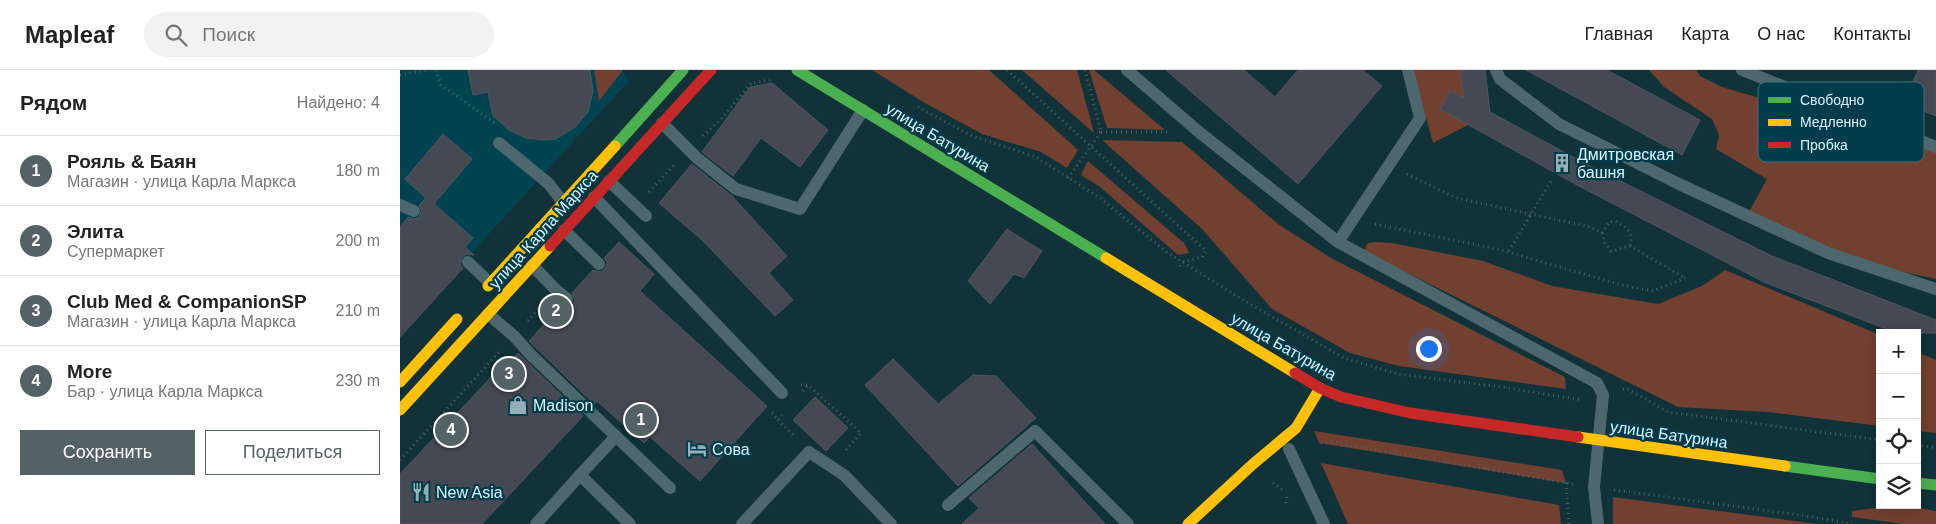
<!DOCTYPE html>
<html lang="ru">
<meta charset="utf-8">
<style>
body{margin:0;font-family:Helvetica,sans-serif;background:#f2f2f2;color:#222}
.controls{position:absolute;right:15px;bottom:15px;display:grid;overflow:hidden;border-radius:0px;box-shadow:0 2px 12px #0003}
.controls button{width:45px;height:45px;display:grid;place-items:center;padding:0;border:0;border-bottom:1px solid #e0e0e0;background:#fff;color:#222;font:25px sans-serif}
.you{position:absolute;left:1028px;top:278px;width:18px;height:18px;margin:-12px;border:4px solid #fff;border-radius:50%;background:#1a73e8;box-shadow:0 0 0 8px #1a73e833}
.badge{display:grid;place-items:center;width:32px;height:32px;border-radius:50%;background:#556265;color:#fff;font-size:16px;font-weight:700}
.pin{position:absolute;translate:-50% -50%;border:2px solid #fff;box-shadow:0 1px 5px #0006}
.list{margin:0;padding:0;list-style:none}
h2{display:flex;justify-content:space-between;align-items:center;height:65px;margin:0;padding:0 20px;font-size:21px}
h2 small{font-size:16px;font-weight:400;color:#767676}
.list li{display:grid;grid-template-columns:32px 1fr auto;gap:15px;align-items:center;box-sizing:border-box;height:70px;padding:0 20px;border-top:1px solid #e0e0e0}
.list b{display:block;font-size:19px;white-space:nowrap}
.list p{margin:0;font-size:16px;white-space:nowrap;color:#767676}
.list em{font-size:16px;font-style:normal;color:#767676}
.actions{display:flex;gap:10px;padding:15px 20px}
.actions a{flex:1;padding:11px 0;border:1px solid #556265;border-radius:0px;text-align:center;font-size:18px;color:#556265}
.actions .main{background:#556265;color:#fff}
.icon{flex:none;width:28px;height:28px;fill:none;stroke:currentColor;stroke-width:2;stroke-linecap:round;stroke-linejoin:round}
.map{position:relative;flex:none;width:1536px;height:454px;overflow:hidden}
header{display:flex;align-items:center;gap:30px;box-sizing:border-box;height:70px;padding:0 25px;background:#fff;border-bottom:1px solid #e0e0e0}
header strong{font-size:24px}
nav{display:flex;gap:28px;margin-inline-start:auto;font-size:18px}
.search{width:350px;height:45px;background:#f2f2f2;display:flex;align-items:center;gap:12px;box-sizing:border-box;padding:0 18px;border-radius:28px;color:#767676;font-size:19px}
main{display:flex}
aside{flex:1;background:#fff}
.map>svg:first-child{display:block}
.built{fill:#024350}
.green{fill:#724030}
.building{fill:#454954;stroke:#515460}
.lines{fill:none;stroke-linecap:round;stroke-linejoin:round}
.path{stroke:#4a6369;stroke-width:3;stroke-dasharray:1 4;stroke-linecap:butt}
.lane{stroke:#4c676d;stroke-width:12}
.fast{stroke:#4caf50;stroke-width:11}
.slow{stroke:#ffc107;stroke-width:11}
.jam{stroke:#c62828;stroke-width:11}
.labels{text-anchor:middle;stroke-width:4.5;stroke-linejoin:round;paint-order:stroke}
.street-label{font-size:16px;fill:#daf4fc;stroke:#003c49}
.poi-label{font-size:16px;fill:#daf4fc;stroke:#003c49;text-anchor:start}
.key{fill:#003c49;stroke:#41737f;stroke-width:1}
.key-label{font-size:14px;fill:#daf4fc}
</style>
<header>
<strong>Mapleaf</strong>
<div class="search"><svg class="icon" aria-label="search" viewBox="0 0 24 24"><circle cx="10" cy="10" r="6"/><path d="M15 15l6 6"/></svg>Поиск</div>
<nav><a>Главная</a><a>Карта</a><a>О нас</a><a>Контакты</a></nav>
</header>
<main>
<aside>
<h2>Рядом<small>Найдено: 4</small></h2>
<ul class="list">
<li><span class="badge">1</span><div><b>Рояль &amp; Баян</b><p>Магазин · улица Карла Маркса</p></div><em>180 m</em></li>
<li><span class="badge">2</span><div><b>Элита</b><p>Супермаркет</p></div><em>200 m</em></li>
<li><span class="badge">3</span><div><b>Club Med &amp; CompanionSP</b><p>Магазин · улица Карла Маркса</p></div><em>210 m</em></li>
<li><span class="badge">4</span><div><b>More</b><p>Бар · улица Карла Маркса</p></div><em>230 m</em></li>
</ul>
<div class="actions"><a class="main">Сохранить</a><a>Поделиться</a></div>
</aside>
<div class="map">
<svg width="1536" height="454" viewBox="0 0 1536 454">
<rect width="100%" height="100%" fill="#113238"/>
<path class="built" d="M0,0H222L229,11L0,261Z"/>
<g class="green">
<path d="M194,0H223L199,31Z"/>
<path d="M472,0H589L678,80L667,98L641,82L582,64L525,33Z"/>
<path d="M622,0H677L694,63Z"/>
<path d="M689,0H694L765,60L707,58Z"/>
<path d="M1013,0H1060L1068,55L1033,73Z"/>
<path d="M1249,0H1296L1300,6L1322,17L1536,80V209L1461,193L1349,142L1367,109L1316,79L1319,65L1312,49L1264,17Z"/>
<path d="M702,70L782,72L878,154L931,188L1165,307L1166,319L999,296L950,283L872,239L802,159Z"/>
<path d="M688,91L785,174L789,183L778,185L699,116L681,105Z"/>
<path d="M976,172L992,173L1083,191L1152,216L1258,234L1302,216L1325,200L1480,265V356L1367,342L1278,337L981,190L964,180L968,173Z"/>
<path d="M1517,282L1536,290V363L1517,361Z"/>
<path d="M914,361L1162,400L1166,413L919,373Z"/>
<path d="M921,393L1159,435L1161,454H948Z"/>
<path d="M1213,427L1417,454H1213Z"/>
<path d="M1501,435L1536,441V454H1504L1452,447V441Z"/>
</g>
<g class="building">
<path d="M68,0H190L193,21L188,42L175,57L156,69L144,70L126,68L109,60L93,46L88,22L73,25Z"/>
<path d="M766,0H844L875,27L898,0H963L982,16L898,114Z"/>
<path d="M1060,0H1085L1090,42L1188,95L1372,186L1536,250V263H1497L1366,213L1177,115L1040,39L1050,20L1064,28Z"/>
<path d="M1126,0H1207L1300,50L1282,85Z"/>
<path d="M1518,0H1536V46L1504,33Z"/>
<path d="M372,13L428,60L400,97L361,68L333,106L302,82L350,17Z"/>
<path d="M43,64L72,89L34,134L73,168L65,177L74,185L66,184L62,187L60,194L63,198L0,267V157L8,147L14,149L19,147L22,141L19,135L26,128L5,109Z"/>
<path d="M292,94L332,126L387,186L369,203L393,230L375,246L302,170L259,133Z"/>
<path d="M607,159L642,181L624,208L614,204L590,234L568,211Z"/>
<path d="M219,172L254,204L240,221L367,336L300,411L250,367L244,373L197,331L194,334L129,271L162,235L166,237L173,234L175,230L172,223L193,200L201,202L205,199L207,192L204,188Z"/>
<path d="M118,283L183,346L82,454H0V404L111,286L113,288Z"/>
<path d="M493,289L538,334L573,305L596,306L636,348L558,416L465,315Z"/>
<path d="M415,327L448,358L426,381L393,350Z"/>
<path d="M632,374L705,454H562L579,438L569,428Z"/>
</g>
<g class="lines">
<g class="path">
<path d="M36,0L41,15L95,53"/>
<path d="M607,0L806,181L802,187L783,192L778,199"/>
<path d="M685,0L701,62"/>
<path d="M0,5L27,0"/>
<path d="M518,37L572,66L636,87L700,128L768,183L848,233L944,288L998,304L1102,317L1182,330"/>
<path d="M701,62H767"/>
<path d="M303,66L321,49L351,13L370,10"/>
<path d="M1007,104L1056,128L1191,157L1202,163L1205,173L1211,181L1230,176L1285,208"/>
<path d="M668,108L701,62"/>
<path d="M249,122L274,95"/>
<path d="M975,154L1097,179L1222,215L1253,221L1285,208"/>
<path d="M1202,163L1209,152L1215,151C1227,157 1233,162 1230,176"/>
<path d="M1109,181L1152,109"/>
<path d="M128,251L142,235"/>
<path d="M401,315H408L461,363L446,380"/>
<path d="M1223,319L1226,318L1268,342L1480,370"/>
<path d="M403,321L408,315"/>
<path d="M372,343L378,350L382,345"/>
<path d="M378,350L395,367"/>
<path d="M921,373L932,372L1173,414"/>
<path d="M1517,375L1536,378"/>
<path d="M0,390L100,281"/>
<path d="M873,413L884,421"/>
<path d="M1166,413L1169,454"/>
<path d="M1214,420L1407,446L1452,454"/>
<path d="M886,433L887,426"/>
</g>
<g class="lane">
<path d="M727,0L799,62L938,172L1197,313L1203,325L1194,417L1198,454"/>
<path d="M1096,0L1100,9L1159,54L1279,114L1428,183L1536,219"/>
<path d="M1342,0L1536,77"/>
<path d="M262,53L297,88L336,119L400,139L463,40"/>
<path d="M99,73L148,113L163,132"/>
<path d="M209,111L246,146"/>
<path d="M194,127L382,323"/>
<path d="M0,135L14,141"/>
<path d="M164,160L199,194"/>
<path d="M938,172L1020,48L1008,0"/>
<path d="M68,192L90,213"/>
<path d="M132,195L156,220L167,229"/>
<path d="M88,244L114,266L130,284L270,418"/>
<path d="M889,379L924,454"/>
<path d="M180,405L216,366"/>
<path d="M548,435L635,361L728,454"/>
<path d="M136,454L180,405L230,454"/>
<path d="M342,454L409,382L444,405L491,454"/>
</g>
<g class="fast">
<path d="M397,0L706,188"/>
<path d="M215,76L283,0"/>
<path d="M1385,396L1480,409"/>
<path d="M1517,413L1536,415"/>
</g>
<g class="slow">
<path d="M706,188L895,303"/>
<path d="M88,216L215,76"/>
<path d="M0,312L57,249"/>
<path d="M0,340L150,176"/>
<path d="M1178,367L1385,396"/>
<path d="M788,454L853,394L896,358L920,318"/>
</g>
<g class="jam">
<path d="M150,176L311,0"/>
<path d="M895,303L920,318L941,327L1010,343L1178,367"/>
</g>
</g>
<defs>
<g id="building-bare" transform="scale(1.5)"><path d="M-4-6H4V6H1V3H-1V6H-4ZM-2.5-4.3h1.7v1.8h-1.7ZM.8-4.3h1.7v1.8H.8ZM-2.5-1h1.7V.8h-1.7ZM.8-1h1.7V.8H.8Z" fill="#94b0b7" stroke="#003c49" stroke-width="2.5" paint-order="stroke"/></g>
<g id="shop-bare" transform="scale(1.5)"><path d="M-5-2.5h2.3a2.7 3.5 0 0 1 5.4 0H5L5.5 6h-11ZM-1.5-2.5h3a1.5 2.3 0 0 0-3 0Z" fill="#94b0b7" stroke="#003c49" stroke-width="2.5" paint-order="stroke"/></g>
<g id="hotel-bare" transform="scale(1.5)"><path d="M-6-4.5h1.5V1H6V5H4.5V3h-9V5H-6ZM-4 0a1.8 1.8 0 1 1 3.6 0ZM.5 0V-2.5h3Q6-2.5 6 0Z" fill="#94b0b7" stroke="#003c49" stroke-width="2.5" paint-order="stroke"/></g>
<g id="restaurant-bare" transform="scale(1.5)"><path d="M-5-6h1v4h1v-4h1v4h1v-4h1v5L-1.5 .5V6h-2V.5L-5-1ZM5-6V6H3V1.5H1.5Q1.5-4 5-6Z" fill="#94b0b7" stroke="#003c49" stroke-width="2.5" paint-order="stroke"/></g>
</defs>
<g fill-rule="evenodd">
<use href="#building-bare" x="1162" y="93"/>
<use href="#shop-bare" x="118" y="335"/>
<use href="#hotel-bare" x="297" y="379"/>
<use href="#restaurant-bare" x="21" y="422"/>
</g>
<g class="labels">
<g class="street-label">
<text transform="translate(538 67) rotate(31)" y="6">улица Батурина</text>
<text transform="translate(143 159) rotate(-48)" y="6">улица Карла Маркса</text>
<text transform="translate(884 276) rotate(30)" y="6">улица Батурина</text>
<text transform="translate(1269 364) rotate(8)" y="6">улица Батурина</text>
</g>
<g class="poi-label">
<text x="1177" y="90">Дмитровская<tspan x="1177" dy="18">башня</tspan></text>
<text x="133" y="341">Madison</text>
<text x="312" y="385">Сова</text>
<text x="36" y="428">New Asia</text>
</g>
</g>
<rect x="1358" y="12" width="166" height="80" rx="8" class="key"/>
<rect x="1368" y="27" width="23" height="6" fill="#4caf50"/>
<rect x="1368" y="49" width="23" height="7" fill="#ffc107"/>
<rect x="1368" y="72" width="23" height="6" fill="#c62828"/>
<g class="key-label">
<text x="1400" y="35">Свободно</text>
<text x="1400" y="57">Медленно</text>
<text x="1400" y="80">Пробка</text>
</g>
</svg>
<div class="controls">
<button>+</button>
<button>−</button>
<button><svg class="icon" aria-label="locate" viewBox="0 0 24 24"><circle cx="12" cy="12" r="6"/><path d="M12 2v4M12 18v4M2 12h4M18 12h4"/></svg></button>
<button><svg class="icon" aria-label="layers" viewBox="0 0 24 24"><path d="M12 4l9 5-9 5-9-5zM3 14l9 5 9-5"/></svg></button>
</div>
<div class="you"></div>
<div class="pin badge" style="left:241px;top:350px">1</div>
<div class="pin badge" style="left:156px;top:241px">2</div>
<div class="pin badge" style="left:109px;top:304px">3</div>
<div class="pin badge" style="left:51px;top:360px">4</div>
</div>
</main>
